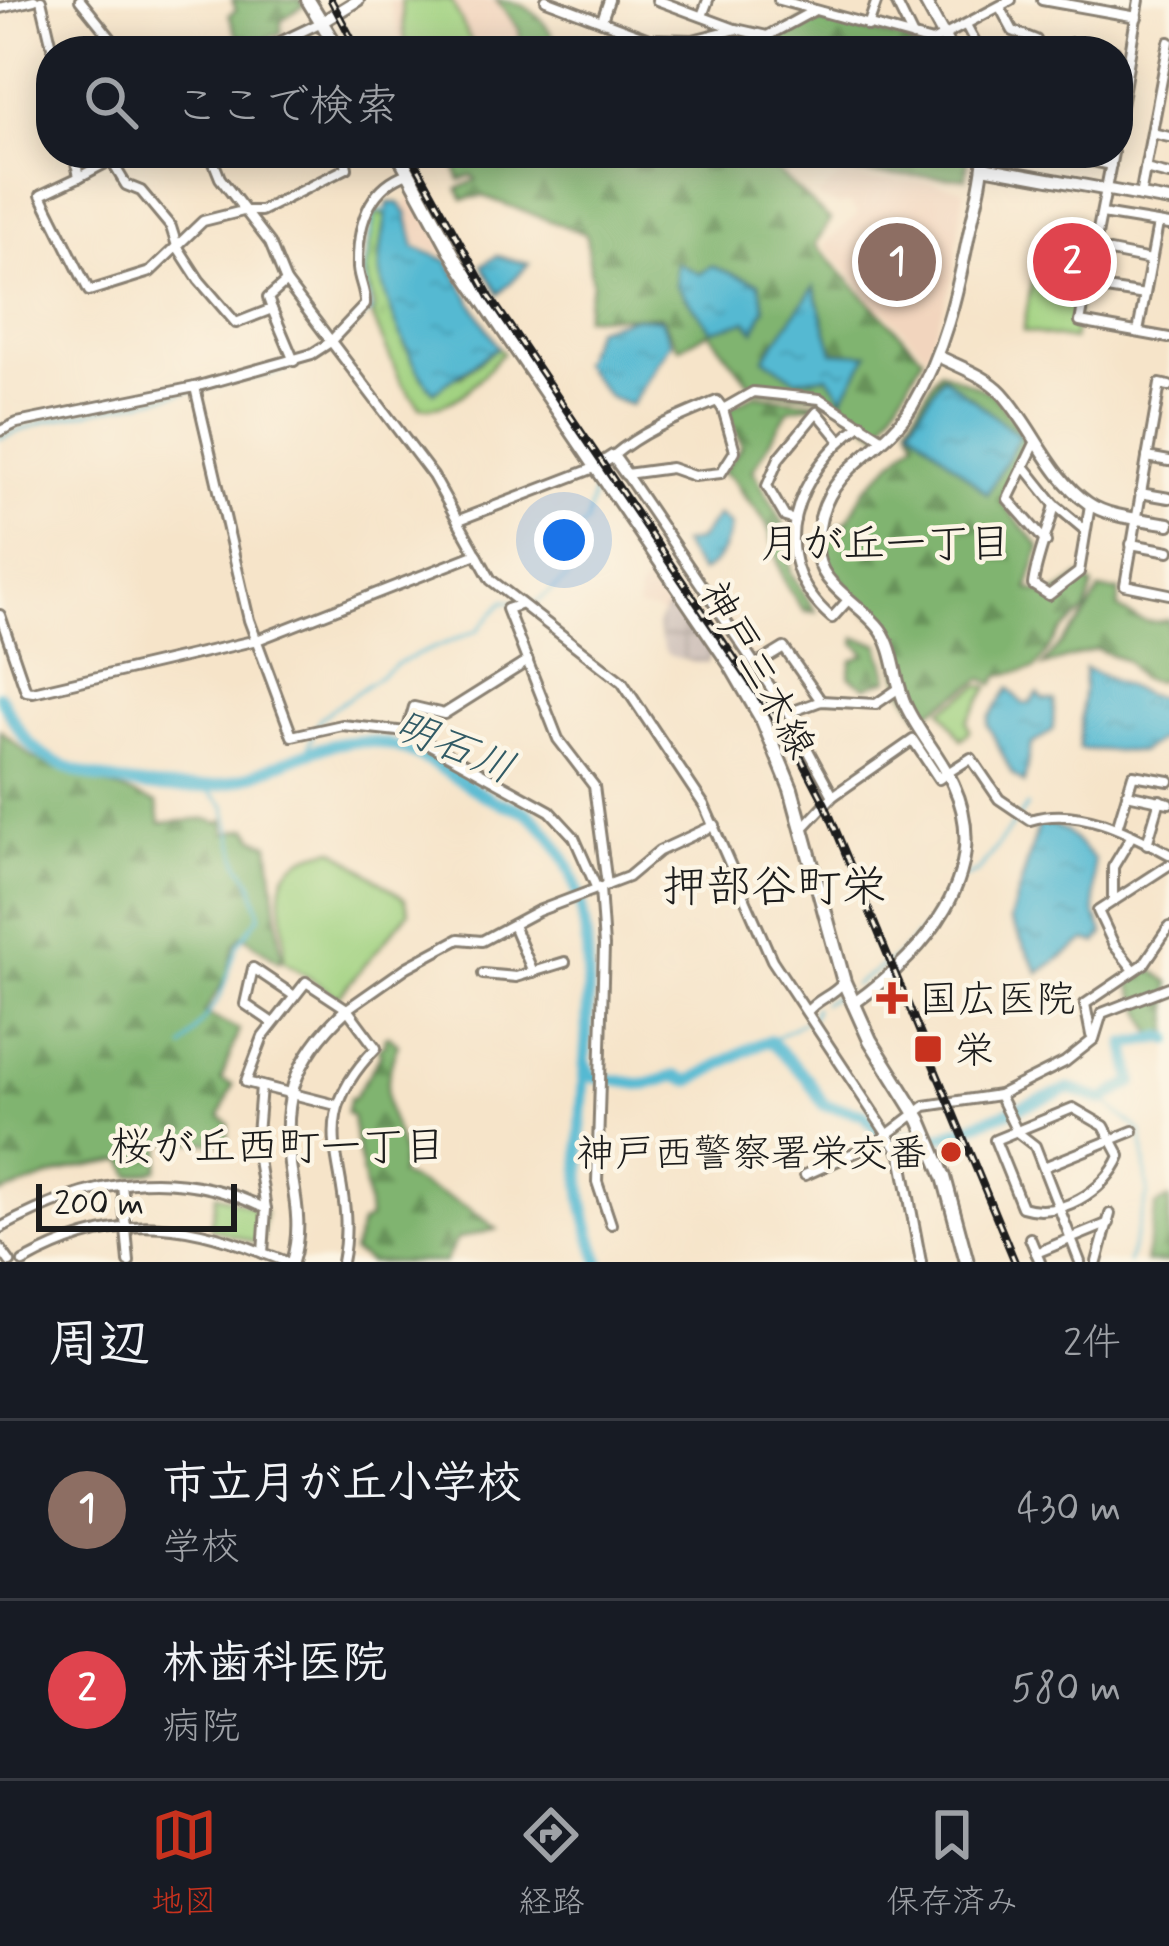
<!DOCTYPE html>
<html lang="ja">
<meta charset="utf-8">
<style>
body{margin:0;font-family:Mynerve,"Klee One",sans-serif;background:#20242c;color:#f1f3f6}
.scale{position:absolute;left:36px;bottom:30px;width:201px;box-sizing:border-box;padding-left:12px;border:6px solid #1c1c1c;border-top:0;font-size:33px;line-height:42px;white-space:nowrap;color:#1c1c1c;-webkit-text-stroke:9px #fcf5e5;paint-order:stroke}
.you{position:absolute;left:564px;top:540px;width:42px;height:42px;margin:-30px;border:9px solid #fff;border-radius:50%;background:#1a73e8;box-shadow:0 0 0 18px #1a73e833}
.badge{display:grid;place-items:center;width:78px;height:78px;border-radius:50%;background:#c8321e;color:#fff;font-size:39px;font-weight:700}
.pin{position:absolute;translate:-50% -50%;border:6px solid #fff;box-shadow:0 3px 12px #0006}
.list{margin:0;padding:0;list-style:none}
h2{display:flex;justify-content:space-between;align-items:center;height:156px;margin:0;padding:0 48px;font-size:51px}
h2 small{font-size:39px;font-weight:400;color:#9ea1a6}
.list li{display:grid;grid-template-columns:78px 1fr auto;gap:36px;align-items:center;box-sizing:border-box;height:180px;padding:0 48px;border-top:3px solid #363941}
.list b{display:block;font-size:45px;white-space:nowrap}
.list p{margin:0;font-size:39px;white-space:nowrap;color:#9ea1a6}
.list em{font-size:39px;font-style:normal;color:#9ea1a6}
.icon{flex:none;width:66px;height:66px;fill:none;stroke:currentColor;stroke-width:2;stroke-linecap:round;stroke-linejoin:round}
.map{position:relative;flex:none;width:1169px;height:1262px;overflow:hidden}
.search{position:absolute;background:#171b24;box-shadow:0 6px 30px #0003;left:36px;right:36px;top:36px;height:132px;display:flex;align-items:center;gap:30px;box-sizing:border-box;padding:0 42px;border-radius:48px;color:#9ea1a6;font-size:45px}
.sheet{height:516px;background:#171b24}
nav{display:flex;justify-content:space-around;align-items:center;box-sizing:border-box;height:168px;border-top:3px solid #363941;background:#171b24;font-size:33px;color:#9ea1a6}
nav a{display:grid;justify-items:center;gap:6px}
nav .on{color:#c8321e}
.map>svg:first-child{display:block}
.built{fill:#f2d5be}
.industrial{fill:url(#industrial-grid)}
.grass{fill:url(#grass-tufts);stroke:#5e774e;stroke-width:3}
.forest{fill:url(#forest-firs);stroke:#4e6846;stroke-width:3;fill-rule:evenodd}
.park{fill:#a1d281;stroke:#5e774e;stroke-width:3}
.water{fill:url(#water-ripples);stroke:#386a77;stroke-width:3}
.lines{fill:none;stroke-linecap:round;stroke-linejoin:round}
.stream{stroke:#54b9d2;stroke-width:3}
.river{stroke:#54b9d2;stroke-width:12}
.street-casing{stroke:#898072;stroke-width:14}
.secondary-casing{stroke:#898072;stroke-width:16}
.primary-casing{stroke:#898072;stroke-width:18}
.street{stroke:#fff;stroke-width:8}
.secondary{stroke:#fff;stroke-width:10}
.primary{stroke:#fff;stroke-width:12}
.rail-casing{stroke:#1c1c1c;stroke-width:8}
.rail{stroke:#fcf5e5;stroke-width:3;stroke-dasharray:9;stroke-linecap:butt}
.poi-dot{fill:#c8321e;stroke:#fcf5e5;stroke-width:4.5}
.labels{text-anchor:middle;stroke-width:9;stroke-linejoin:round;paint-order:stroke}
.street-label{font-size:39px;fill:#1c1c1c;stroke:#fcf5e5}
.poi-label{font-size:39px;fill:#1c1c1c;stroke:#fcf5e5;text-anchor:start}
.neighbourhood-label{font-size:42px;fill:#1c1c1c;stroke:#fcf5e5}
.water-label{font-size:42px;font-style:italic;fill:#325b65;stroke:#fcf5e5}
.quarter-label{font-size:45px;fill:#1c1c1c;stroke:#fcf5e5}
</style>
<div class="map">
<svg width="1169" height="1262" viewBox="0 0 1169 1262">
<defs>
<pattern id="industrial-grid" width="8" height="8" patternUnits="userSpaceOnUse" patternTransform="scale(3)"><rect width="8" height="8" fill="#cfc1ba"/><path d="M0 4h8M4 0v8" fill="none" stroke="#b1a59f"/></pattern>
<pattern id="grass-tufts" width="24" height="20" patternUnits="userSpaceOnUse" patternTransform="scale(3)"><rect width="24" height="20" fill="#a1d281"/><path d="M3 7l-1-3M5 7V3M7 7l1-3M15 17l-1-3M17 17v-4M19 17l1-3" fill="none" stroke="#8ab46f"/></pattern>
<pattern id="forest-firs" width="22" height="20" patternUnits="userSpaceOnUse" patternTransform="scale(3)"><rect width="22" height="20" fill="#80b46f"/><path d="M5 1l3.5 6h-7zM16 11l3.5 6h-7z" fill="#68925a"/></pattern>
<pattern id="water-ripples" width="26" height="14" patternUnits="userSpaceOnUse" patternTransform="scale(3)"><rect width="26" height="14" fill="#54b9d2"/><path d="M2 4q2-2 4 0t4 0M15 11q2-2 4 0t4 0" fill="none" stroke="#499eb4"/></pattern>
</defs>
<rect width="100%" height="100%" fill="#fcf5e5"/>
<filter id="ink" filterUnits="userSpaceOnUse"><feTurbulence type="fractalNoise" baseFrequency=".00833" numOctaves="2"/><feDisplacementMap in="SourceGraphic" scale="24" xChannelSelector="R" yChannelSelector="G"/><feConvolveMatrix kernelMatrix="1 2 1 2 8 2 1 2 1" color-interpolation-filters="sRGB"/></filter>
<filter id="wash" filterUnits="userSpaceOnUse"><feTurbulence type="fractalNoise" baseFrequency=".004" numOctaves="4" result="noise"/><feDisplacementMap in="SourceGraphic" scale="48" xChannelSelector="R" yChannelSelector="G"/><feGaussianBlur stdDeviation="2.7" result="paint"/><feColorMatrix in="noise" values="0 0 0 0 0 0 0 0 0 0 0 0 0 0 0 0 0 1.4 0 .05"/><feComposite in="paint" operator="in"/></filter>
<g filter="url(#wash)">
<rect width="100%" height="100%" fill="#f6e4c9"/>
<g class="built">
<path d="M389,0H496L520,29L521,51H403Z"/>
<path d="M839,178L932,182L964,190L952,279L927,355L885,310L876,312L865,291L824,245L858,214L850,203L838,205L817,197Z"/>
<path d="M417,194L448,256L417,244L404,203Z"/>
<path d="M653,570L673,596L664,616L655,610L638,609V592Z"/>
</g>
<path class="industrial" d="M673,596L712,651L708,663H694L668,655L664,649L656,626Z"/>
<path class="grass" d="M375,214L387,215L380,268L422,378L461,376L498,347L503,353C481,374 458,413 420,407L401,382L372,316L374,307L365,272Z"/>
<g class="forest">
<path d="M232,0H300L304,6L281,20V34L270,37L251,51L248,38L237,36L229,15L236,10Z"/>
<path d="M496,0C532,0 545,23 563,51H521L519,29Z"/>
<path d="M808,17L933,47L939,45L942,51H644V44L703,51L723,36L765,45Z"/>
<path d="M470,153H515L521,159L765,161L830,220L815,245L923,357L879,433L826,396L755,390L709,332L679,348L661,316L584,317L592,285L586,234L483,196L463,199L458,189L476,180L472,175L460,180L456,170L458,156ZM676,263L765,308L753,330L747,321ZM815,289L833,353L867,354L843,396L828,376Z"/>
<path d="M776,153H968L966,178L785,170Z"/>
<path d="M940,370L993,394L1030,444L1000,501L1040,547L1028,589C1053,598 1060,593 1080,576L1093,585L1086,610L1060,633L1035,669L1000,675L994,684L983,679L921,717L903,690L886,627L841,589L828,564L827,531L848,521L864,490L916,439L908,423Z"/>
<path d="M754,395L823,403L789,409L753,470L785,526L791,573L816,612L804,611C798,601 787,589 783,578C771,545 776,528 747,500C737,489 737,478 722,473L742,446L727,409Z"/>
<path d="M1099,590L1120,591L1118,608C1137,620 1147,625 1169,620V675L1156,682L1140,679L1127,661L1096,649L1043,666C1064,636 1085,624 1099,590Z"/>
<path d="M856,638L879,644L889,679L865,687L849,676L852,661L866,654L855,643Z"/>
<path d="M0,730L33,758L157,803L160,823L206,819L218,823L224,820L226,833L248,828L255,838L269,844L282,959L279,962L242,935L234,946L227,977L204,1013L239,1030L221,1080L233,1085L220,1116L229,1124L227,1143L163,1142L158,1170L131,1176L124,1160L72,1169L0,1194Z"/>
<path d="M1148,967L1169,982V1032L1154,1036L1130,984Z"/>
<path d="M388,1035L398,1044C390,1063 384,1089 389,1110C396,1137 407,1145 400,1175L469,1208L497,1229L457,1239L445,1262H370L353,1252L361,1224L369,1219C367,1183 356,1151 352,1116L346,1113L350,1098H354L381,1054L378,1048L385,1044L384,1038Z"/>
<path d="M1169,1199V1262H1145L1156,1206Z"/>
</g>
<g class="park">
<path d="M401,0H451L475,49L406,51Z"/>
<path d="M1035,263L1084,272L1073,340L1023,331Z"/>
<path d="M979,686L989,687L967,721L970,731L961,739L942,710Z"/>
<path d="M335,849L405,899L409,912L338,997L284,961C290,906 254,862 335,849Z"/>
<path d="M216,1194L265,1212L262,1245L210,1228Z"/>
</g>
<g class="water">
<path d="M388,203H399L407,213L415,247L448,261L498,347L434,392C414,373 383,298 380,270C379,249 386,224 388,203Z"/>
<path d="M497,256L529,264L499,294L482,265Z"/>
<path d="M676,262L700,274L711,266L759,283L765,308L754,331L747,321L712,330L676,285Z"/>
<path d="M814,287L833,352L868,354L843,397L828,376L795,379L764,358Z"/>
<path d="M635,317L661,319L671,342L631,405L609,397L581,364L595,328Z"/>
<path d="M943,376L1020,436L987,494L910,425Z"/>
<path d="M718,515L731,526C726,544 719,566 700,572L681,544L697,541Z"/>
<path d="M1085,668L1146,695L1169,700V734L1140,752L1079,749Z"/>
<path d="M1009,688L1023,704L1030,703L1038,694L1043,700L1054,701L1053,730L1031,745L1024,783L1012,774L988,725L989,718Z"/>
<path d="M1044,822L1064,830L1094,859L1095,914L1104,934L1096,943L1086,940L1039,973L1010,920L1039,824Z"/>
</g>
<g class="lines">
<g class="stream">
<path d="M0,438L47,421L271,374C314,362 340,343 370,311L363,274L375,209L387,212"/>
<path d="M525,602L536,603L569,577L574,534L587,523L593,490"/>
<path d="M316,727L320,718L400,662L478,630L504,601L515,602"/>
<path d="M306,752L313,735"/>
<path d="M962,878L978,872L1027,806"/>
<path d="M854,985L896,957L925,928"/>
<path d="M823,1003L846,991"/>
<path d="M770,1041L813,1016L815,1008"/>
<path d="M183,1048L220,997L238,945L260,915L252,883L239,864L225,806L205,787"/>
<path d="M1103,1100L1142,1133L1148,1193L1128,1262"/>
</g>
<g class="river">
<path d="M0,696C10,713 20,736 36,749C75,783 179,796 228,783C293,765 341,721 410,752C438,764 462,783 489,798C502,806 518,805 530,815C630,899 567,1087 583,1200C586,1221 593,1242 600,1262"/>
<path d="M586,1064L593,1077L645,1085L675,1076L690,1081C709,1072 753,1043 770,1041L807,1078L824,1105L863,1114L887,1141L921,1135L938,1138L1069,1089L1103,1100L1133,1082L1126,1044L1164,1037L1169,1039"/>
</g>
</g>
</g>
<g filter="url(#ink)">
<g class="lines">
<g class="street-casing">
<g id="street">
<path d="M41,0L53,51"/>
<path d="M80,0L121,51"/>
<path d="M546,0L649,39L693,40L736,29L767,36L813,11"/>
<path d="M657,0L735,29"/>
<path d="M779,0L932,42L1011,0"/>
<path d="M895,0L913,37"/>
<path d="M1042,0L1137,17"/>
<path d="M1000,7L1013,31L1036,40L1033,51"/>
<path d="M0,8L34,0"/>
<path d="M702,16L708,0"/>
<path d="M602,20L609,0"/>
<path d="M966,25L980,51"/>
<path d="M868,26L877,0"/>
<path d="M261,51L322,22"/>
<path d="M1071,51L1072,43L1115,51"/>
<path d="M51,63V80"/>
<path d="M1118,124L1139,0"/>
<path d="M1152,133L1169,137"/>
<path d="M74,153L79,177L41,195L89,291L150,272L203,221L243,211H261L347,168L344,153"/>
<path d="M210,153L220,178L270,243L286,282L433,476L491,580L622,682L704,805L772,960L901,1155L921,1262"/>
<path d="M1051,153L1111,165"/>
<path d="M1113,153L1080,322L1169,338"/>
<path d="M1145,169L1169,175"/>
<path d="M79,177L111,160L126,185L141,191L171,227L177,246L199,280L236,323L272,309L294,361"/>
<path d="M1140,196L1169,42"/>
<path d="M1102,214L1169,225"/>
<path d="M1095,249L1151,260"/>
<path d="M1087,286L1145,295"/>
<path d="M272,309L268,298L286,282"/>
<path d="M1138,332L1158,224"/>
<path d="M1169,386L1160,384L1125,585L1169,594"/>
<path d="M195,387L249,620L292,736L342,725L407,732L550,811L574,837L597,889"/>
<path d="M0,431L17,423L195,387L312,354L329,343L365,305C366,292 359,281 358,268C357,226 368,187 408,173"/>
<path d="M1036,441L1008,499L1046,542"/>
<path d="M613,456C644,430 679,417 717,401L723,409"/>
<path d="M1147,457L1169,461"/>
<path d="M1024,466L1055,505L1085,530"/>
<path d="M1140,493L1169,498"/>
<path d="M1055,505C1049,529 1035,563 1033,585L1049,595L1079,572L1090,505"/>
<path d="M459,520L597,467"/>
<path d="M795,520L785,517L767,486L779,458L817,412L840,440"/>
<path d="M1131,544L1169,551"/>
<path d="M849,599L832,618C761,557 796,471 862,424"/>
<path d="M519,605L507,609L558,739L594,786L607,885"/>
<path d="M0,615L26,691L33,692L257,640L477,554"/>
<path d="M756,665L784,648L821,701"/>
<path d="M788,713L821,701L876,704L898,689"/>
<path d="M407,732L414,707L444,714L528,661"/>
<path d="M949,772L971,758L999,799L1030,820C1078,805 1128,832 1169,854"/>
<path d="M1127,794L1169,803"/>
<path d="M833,796L788,713L626,474L671,468L694,476L721,473L735,451L723,409L753,392L820,399L883,439"/>
<path d="M803,828L833,796L913,740L939,779L947,773"/>
<path d="M1117,828L1133,775L1169,781"/>
<path d="M1147,844L1160,800"/>
<path d="M600,888L604,946L597,1182L611,1224"/>
<path d="M1113,901V867L1131,837"/>
<path d="M513,925L533,972"/>
<path d="M1134,970L1114,945L1098,911L1169,865"/>
<path d="M483,974L516,977L565,962"/>
<path d="M347,1009L407,967L459,939L482,941L538,911L628,877L659,851L715,825"/>
<path d="M807,1012C818,998 831,997 843,983"/>
<path d="M273,1023L245,1004L253,968L293,995"/>
<path d="M1091,1035L1085,1004L1144,964L1169,927"/>
<path d="M261,1086L256,1147L266,1209L263,1253L287,1262"/>
<path d="M999,1095L1017,1132L1035,1146L1080,1262"/>
<path d="M336,1105L246,1082L263,1037L306,982L347,1009L376,1048C295,1130 361,1170 342,1262"/>
<path d="M1073,1108L1104,1126L1120,1156C1105,1192 1059,1219 1022,1207L995,1140Z"/>
<path d="M1044,1167L1133,1131"/>
<path d="M805,1175L878,1142L925,1106L999,1095L1065,1062L1094,1039L1102,1013L1169,987"/>
<path d="M122,1184L129,1262"/>
<path d="M0,1228C88,1180 173,1163 266,1209"/>
<path d="M1030,1238L1040,1262"/>
<path d="M0,1248L10,1262"/>
<path d="M1036,1253L1109,1223"/>
<path d="M23,1262C108,1215 174,1217 263,1253"/>
<path d="M1097,1262L1110,1214"/>
</g>
</g>
<g class="secondary-casing">
<g id="secondary">
<path d="M924,0L952,51"/>
<path d="M322,22L358,0"/>
<path d="M983,167L1169,201"/>
<path d="M938,356C959,367 985,375 1002,393C1033,427 1050,477 1088,503C1109,518 1144,519 1169,524"/>
<path d="M599,465L613,456L626,474"/>
<path d="M853,1004C923,954 995,874 953,784C941,757 919,734 906,706C894,682 896,651 880,629C859,601 815,585 817,545C820,465 880,459 912,406C944,352 957,294 969,234C975,207 983,180 984,153"/>
<path d="M292,1262C301,1233 297,1207 292,1178C280,1105 290,1061 347,1009"/>
</g>
</g>
<g class="primary-casing">
<g id="primary">
<path d="M308,0L339,51"/>
<path d="M398,153L456,260L730,664L763,721L791,789L844,982L870,1040L920,1120L944,1177L967,1262"/>
</g>
</g>
<use href="#street" class="street"/>
<use href="#secondary" class="secondary"/>
<use href="#primary" class="primary"/>
<g class="rail-casing">
<g id="rail">
<path d="M331,0L358,51"/>
<path d="M410,153L490,297L799,754L825,804L1015,1262"/>
</g>
</g>
<use href="#rail" class="rail"/>
</g>
</g>
<g class="poi-dot">
<path d="M886 980h12v12h12v12h-12v12h-12v-12h-12v-12h12z"/>
<rect x="913" y="1034" width="30" height="30" rx="6"/>
<circle cx="951" cy="1152" r="12"/>
</g>
<g class="labels">
<g class="street-label">
<text transform="translate(759 669) rotate(61)" y="14">神戸三木線</text>
</g>
<g class="poi-label">
<text x="919" y="1012">国広医院</text>
<text x="955" y="1063">栄</text>
<text x="927" y="1166" text-anchor="end">神戸西警察署栄交番</text>
</g>
<g class="neighbourhood-label">
<text x="885" y="557">月が丘一丁目</text>
<text x="278" y="1160">桜が丘西町一丁目</text>
</g>
<g class="water-label">
<text transform="translate(455 745) rotate(23)" y="15">明石川</text>
</g>
<g class="quarter-label">
<text x="774" y="901">押部谷町栄</text>
</g>
</g>
</svg>
<div class="scale">200 m</div>
<div class="you"></div>
<div class="pin badge" style="left:897px;top:262px;background:#8d6e63">1</div>
<div class="pin badge" style="left:1072px;top:262px;background:#e0444e">2</div>
<div class="search"><svg class="icon" aria-label="search" viewBox="0 0 24 24"><circle cx="10" cy="10" r="6"/><path d="M15 15l6 6"/></svg>ここで検索</div>
</div>
<section class="sheet">
<h2>周辺<small>2件</small></h2>
<ul class="list">
<li><span class="badge" style="background:#8d6e63">1</span><div><b>市立月が丘小学校</b><p>学校</p></div><em>430 m</em></li>
<li><span class="badge" style="background:#e0444e">2</span><div><b>林歯科医院</b><p>病院</p></div><em>580 m</em></li>
</ul>
</section>
<nav>
<a class="on"><svg class="icon" aria-label="map" viewBox="0 0 24 24"><path d="M3 6l6-2 6 2 6-2v14l-6 2-6-2-6 2zM9 4v14M15 6v14"/></svg>地図</a>
<a><svg class="icon" aria-label="directions" viewBox="0 0 24 24"><path d="M12 3l9 9-9 9-9-9zM9 14v-3h6M13 9l2 2-2 2"/></svg>経路</a>
<a><svg class="icon" aria-label="saved" viewBox="0 0 24 24"><path d="M7 4h10v16l-5-4-5 4z"/></svg>保存済み</a>
</nav>
